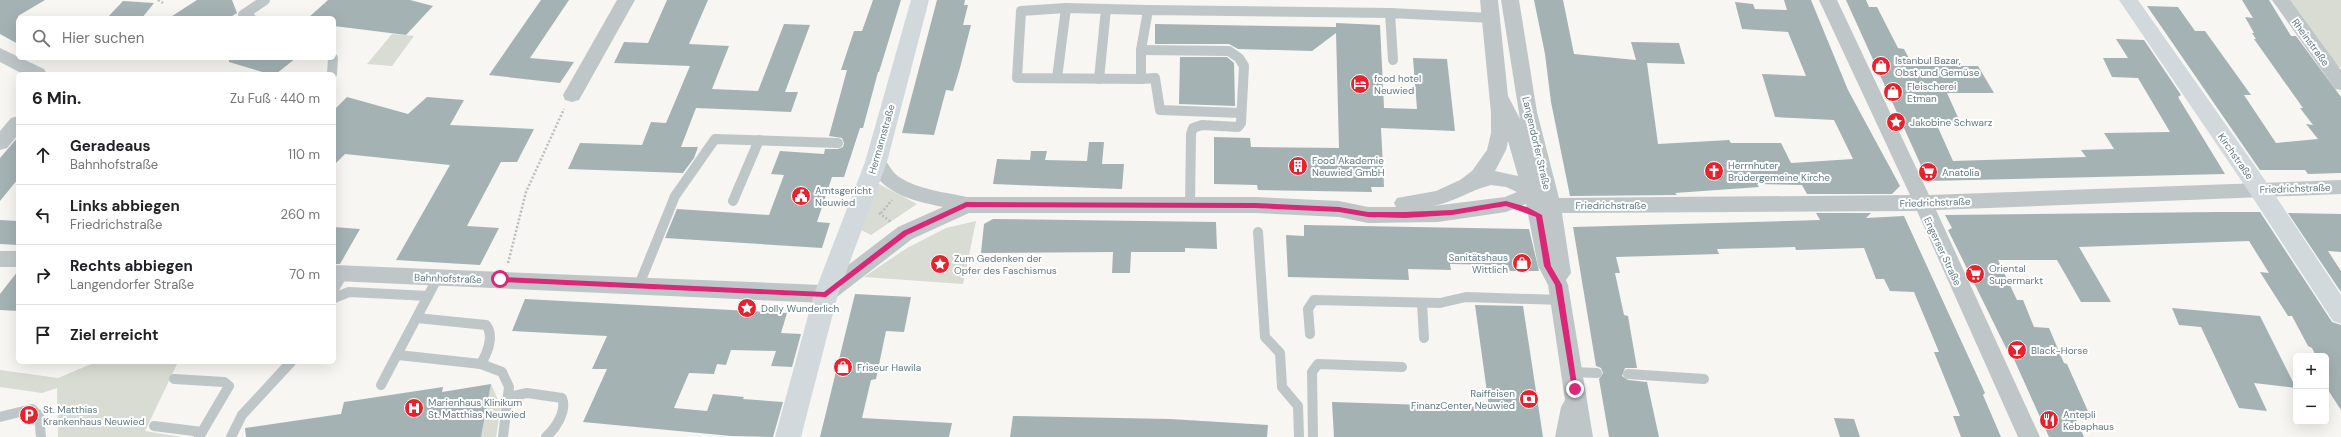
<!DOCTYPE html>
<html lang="de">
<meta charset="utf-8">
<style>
body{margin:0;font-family:"DM Sans",sans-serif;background:#f6f6f6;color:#202124}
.controls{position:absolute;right:12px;bottom:12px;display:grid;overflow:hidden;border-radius:6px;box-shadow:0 4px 16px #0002}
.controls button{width:36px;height:36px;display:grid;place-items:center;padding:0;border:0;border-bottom:1px solid #e0e0e0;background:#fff;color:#202124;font:20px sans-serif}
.stop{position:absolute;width:12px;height:12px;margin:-9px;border:3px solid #db2777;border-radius:50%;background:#fff}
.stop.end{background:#db2777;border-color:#fff;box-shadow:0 1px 4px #0008}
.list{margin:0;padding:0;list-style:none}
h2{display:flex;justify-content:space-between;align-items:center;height:52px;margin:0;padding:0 16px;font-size:17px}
h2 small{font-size:13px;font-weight:400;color:#757577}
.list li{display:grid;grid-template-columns:26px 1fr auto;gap:12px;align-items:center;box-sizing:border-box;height:60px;padding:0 16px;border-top:1px solid #e0e0e0}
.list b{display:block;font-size:15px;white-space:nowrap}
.list p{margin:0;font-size:13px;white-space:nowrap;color:#757577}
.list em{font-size:13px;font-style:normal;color:#757577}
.icon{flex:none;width:22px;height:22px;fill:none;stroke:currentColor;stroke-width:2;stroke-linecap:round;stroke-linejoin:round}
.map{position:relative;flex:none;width:2341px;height:437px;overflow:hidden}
.search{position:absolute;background:#fff;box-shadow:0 4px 16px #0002;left:16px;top:16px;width:320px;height:44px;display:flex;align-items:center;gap:10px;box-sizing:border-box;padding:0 14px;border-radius:6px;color:#757577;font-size:15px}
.panel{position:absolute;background:#fff;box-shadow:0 4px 16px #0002;left:16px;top:72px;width:320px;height:292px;border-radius:6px}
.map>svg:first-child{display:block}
.green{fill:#d8dcd2}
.building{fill:#a4b2b4}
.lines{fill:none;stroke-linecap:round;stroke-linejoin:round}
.path{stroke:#b9bebf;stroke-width:2.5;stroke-dasharray:2 2;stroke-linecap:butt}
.lane{stroke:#bfc6c8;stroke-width:10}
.street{fill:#bfc6c8;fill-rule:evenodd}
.secondary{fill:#d2d9dc;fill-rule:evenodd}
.route{fill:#db2777}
.labels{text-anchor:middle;stroke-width:4;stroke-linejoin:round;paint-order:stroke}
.street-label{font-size:10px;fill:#617a80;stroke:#fff}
.poi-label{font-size:10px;fill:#617a80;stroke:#fff;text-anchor:start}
</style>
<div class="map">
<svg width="2341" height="437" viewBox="0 0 2341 437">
<rect width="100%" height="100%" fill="#f7f6f3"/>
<g class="green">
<path d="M2288,0H2341V67H2335Z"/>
<path d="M392,34L414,36L392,66L367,64Z"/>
<path d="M875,182L917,204L871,235L861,230Z"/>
<path d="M976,221L963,284L864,277L907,248L946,228Z"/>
<path d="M96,362H178L145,431L181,437H58L57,388L42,393L0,387V370L58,378Z"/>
<path d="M491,384L501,407L496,437H481Z"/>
</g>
<g class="building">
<path d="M0,0H45L18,16V44L0,34Z"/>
<path d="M197,0H232L237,13L229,18H169Z"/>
<path d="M328,0H410L433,6L406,35L334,26V18H308Z"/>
<path d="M541,0H569L530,58L574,62L560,83L489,75Z"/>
<path d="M667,0H708L689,44L729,46L712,89L758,91L784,24L810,25L785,92H798L791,112L696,108L681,147H698L694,158L683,173L568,169L580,143L642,145L651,122L666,123L690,66L614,63L624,42L648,43Z"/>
<path d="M873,0H901L879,72H878L863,128H860L844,177H832L817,222L830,223L822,248L665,238L677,209L769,215L784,175L771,174L780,151L824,154L825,149H838L843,147L844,143L842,138L829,136L847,70H841L854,31H862Z"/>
<path d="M937,0H965L964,5H968L963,25H971L960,68L953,91L946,90L934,135L902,133Z"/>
<path d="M1534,0H1563L1574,54L1636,60L1631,42L1679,43L1685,64L1647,63L1658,144L1729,140L1731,143H1781L1791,163L1853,159L1834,120L1775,117L1762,74L1806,76L1788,32L1742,29L1735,2L1753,4L1755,9L1787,10L1784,0H1811L1848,90L1900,186L1892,194H1807L1802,185L1757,184L1759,187L1675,193L1677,195L1570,196L1551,102L1545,54Z"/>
<path d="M1846,0H1866L1869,7H1877L1898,48L1904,49L1913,66H1978L1994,93H1947L1961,124L1936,123L1953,161L2086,157L2081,150L2114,149L2104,133L2170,132L2138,78L2112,77L2103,58H2128L2116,39L2144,40L2181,95L2178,97L2225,174L1928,181Z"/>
<path d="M2242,0H2269L2291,36H2296L2341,97V173L2308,174L2305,170H2260L2147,6L2178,7L2195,31H2205L2251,95H2244L2276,143L2318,139L2306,124L2313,125L2300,108H2303L2254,39H2256L2252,33H2254L2245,17L2253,18Z"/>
<path d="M123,1L154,3L142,18H107Z"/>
<path d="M1336,23L1380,25L1384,108L1417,109L1413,58L1447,59L1455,131L1381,128L1384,187H1371L1372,192L1258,190L1257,185L1214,184V137L1250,138L1251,147L1339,148L1336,33L1312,51L1238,49L1229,44H1155V24L1336,27Z"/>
<path d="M1180,57H1227L1234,63L1235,106L1179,104Z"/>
<path d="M229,58H296L276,74H269L229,62Z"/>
<path d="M347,97L408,114L427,97L464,100L450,125L534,129L517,162H501L467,226L499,228L480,265L396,260L450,165L345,154L334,165V110Z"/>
<path d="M18,137V179L0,201V158Z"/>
<path d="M1089,142H1104L1102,164H1124L1122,189L993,184L997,159L1030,160L1031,151H1047L1045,160L1087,161Z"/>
<path d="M2218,212H2260L2332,322L2341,325V410L2326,387V356H2316L2312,348L2308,346L2292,316H2288L2260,272L2269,273L2249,241L2079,247L2111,302H2081L2057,260H1998L2017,300H2023L2034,327L2049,328L2064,363L2067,364L2091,418L2075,417L2084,437H2049L2013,357L2010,356L1948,230L1952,228L1945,215Z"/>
<path d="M1816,213H1871L1866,218L1904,216L1985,393L1983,395L2001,437H1961L1953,416H1960L1934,352H1939L1914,292L1890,291L1884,279H1876L1864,248L1796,250L1795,247L1717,249L1719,254L1616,257L1620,273H1615L1624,315L1628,316L1637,368H1625L1622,376L1628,380L1647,382L1659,437H1609L1599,379L1603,373L1601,368L1596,366L1573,227L1820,220Z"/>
<path d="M2288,213L2341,214V252L2328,251L2341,271V292Z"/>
<path d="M993,219L1216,222L1217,249L1185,248V252H1131L1130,273H1112L1113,252L981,253L984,224Z"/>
<path d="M0,220L18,221V245L0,244Z"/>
<path d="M1304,225L1529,229L1539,271H1509L1508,265L1450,264L1451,270L1408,269L1409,280L1288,277L1286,235L1304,236Z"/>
<path d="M334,227L360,229L340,264H334Z"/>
<path d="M18,271V311L0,310V294Z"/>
<path d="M855,294L911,297L904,332L886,331L876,379L871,380L862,418L952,423L949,437H820Z"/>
<path d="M525,299L787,313L781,333L801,334L792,367L771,366L776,351L731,350L726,365L717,364L714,374L689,373L674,408L707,411L713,394L744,397L743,399L783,402L773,437L731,436L583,422L607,369H592L607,336L512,331Z"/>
<path d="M1475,305L1523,306L1543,437H1334L1332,402L1489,407Z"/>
<path d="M2172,308L2260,316L2296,388L2254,383L2267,411L2239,408L2201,327L2179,325Z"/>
<path d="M491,384L481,437H246L245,428L341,414L344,402L443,387L442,392Z"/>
<path d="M1013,416L1170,419L1268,425L1267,437H1010Z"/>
<path d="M1834,418L1854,419L1860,437H1840Z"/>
</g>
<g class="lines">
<g class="path">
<path d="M158,0L163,3"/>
<path d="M879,213L891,222"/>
<path d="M881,213L892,200"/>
<path d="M508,263L526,192L564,109"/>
</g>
<g class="lane">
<path d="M251,18L243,15L265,0"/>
<path d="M1141,50L1229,51L1239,58L1244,66L1241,123L1238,127L1202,125L1193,128L1191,134L1190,204"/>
<path d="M1393,60L1390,13L1492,18"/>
<path d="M332,74L333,58"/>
<path d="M1057,78L1066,8"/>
<path d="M1099,79L1106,9"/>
<path d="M1141,79L1017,78L1021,11L1066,8L1148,10"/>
<path d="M1241,113L1160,110L1155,78L1141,79V50L1148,10L1390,13"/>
<path d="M733,201L759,140"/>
<path d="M1258,232L1265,337L1280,353L1282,387L1298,406L1299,437"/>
<path d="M639,285L675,196L715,139L838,143"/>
<path d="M334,289L343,274"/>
<path d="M334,298L349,292L428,296"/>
<path d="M1422,303L1424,338"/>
<path d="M417,318L486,325C495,336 487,353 481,364"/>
<path d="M1310,334L1308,309L1314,300L1440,303L1466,297L1561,300"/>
<path d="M398,355L481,364L502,372L509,387L503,437"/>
<path d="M1573,372L1597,373"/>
<path d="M1628,374L1704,379"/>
<path d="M174,379L224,382L229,386L199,437"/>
<path d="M381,385L438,277"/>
<path d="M508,397L527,393L562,398C567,411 556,428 546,437"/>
<path d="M0,417L32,409L39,416L41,437"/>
<path d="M154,426L202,432"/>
<path d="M231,437L242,415L291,362"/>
<path d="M1313,437L1312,372L1318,364L1402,367"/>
</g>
<g class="street">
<path d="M617,0H635L579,100L572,102L565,100L563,95Z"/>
<path d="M1480,0H1498L1508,96L1520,119L1501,0H1519L1537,112L1559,198L1910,195L1819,0H1837L1929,195L2341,180V194L1936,210L2040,437H2018L1917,211L1562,213L1571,273L1566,280L1568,285L1593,437H1555L1561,407L1565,400L1548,285L1538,266L1526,204L1506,212L1438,222L1368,223L1339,217L1255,213H969L912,239L833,300L826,303L334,281V265L822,285L898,227L943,207C909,200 884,194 866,162L869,157C887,151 887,169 899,177C920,190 944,192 967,197H1255L1339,201L1368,207H1396L1394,203L1397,198L1436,191L1460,180L1472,171L1487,150L1491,133V113ZM1508,141L1518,176L1495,171L1506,150ZM1491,185L1506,187L1517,192L1505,197L1433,206C1454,202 1471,190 1491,185Z"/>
<path d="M2272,0H2290L2341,70V90L2335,89Z"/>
<path d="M0,48L44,69L47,74H23L0,62Z"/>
<path d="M18,116V135L7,148L0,150V131L11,118Z"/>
<rect x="0" y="251" width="18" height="16"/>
</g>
<g class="secondary">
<path d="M911,0H929L887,162L838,294L801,437H775L814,294L865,162Z"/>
<path d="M2119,0H2138L2267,183L2341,295V324L2333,321L2251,195Z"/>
</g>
</g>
<path class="route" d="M1506,201L1527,207L1542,215L1551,266L1562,285L1578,391H1573L1572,389L1555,285L1544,266L1536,217L1506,206L1452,215L1405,218L1368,217L1339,212L1255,208L967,207L907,235L826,297L500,282L496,279L500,277L824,292L903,231L966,202L1255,203L1339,207L1368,212H1405L1452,210Z"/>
<defs>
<g id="shop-disc" transform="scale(1)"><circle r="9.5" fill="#e9212c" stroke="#fff"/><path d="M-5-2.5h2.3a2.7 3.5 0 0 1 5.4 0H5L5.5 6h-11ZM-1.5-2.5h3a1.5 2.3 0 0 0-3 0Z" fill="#fff"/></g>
<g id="hotel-disc" transform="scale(1)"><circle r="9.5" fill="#e9212c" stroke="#fff"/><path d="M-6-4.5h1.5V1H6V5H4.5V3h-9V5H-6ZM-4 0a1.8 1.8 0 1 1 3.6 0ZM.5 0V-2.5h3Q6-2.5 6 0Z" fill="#fff"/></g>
<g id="sight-disc" transform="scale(1)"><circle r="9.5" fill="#e9212c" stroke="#fff"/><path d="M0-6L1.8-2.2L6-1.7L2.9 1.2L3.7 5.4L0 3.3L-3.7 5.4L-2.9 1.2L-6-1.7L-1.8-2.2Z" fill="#fff"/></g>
<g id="building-disc" transform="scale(1)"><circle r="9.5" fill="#e9212c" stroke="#fff"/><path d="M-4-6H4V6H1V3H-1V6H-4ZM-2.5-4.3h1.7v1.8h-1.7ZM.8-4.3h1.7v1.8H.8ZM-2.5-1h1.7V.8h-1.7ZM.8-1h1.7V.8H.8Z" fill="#fff"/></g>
<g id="church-disc" transform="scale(1)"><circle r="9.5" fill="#e9212c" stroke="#fff"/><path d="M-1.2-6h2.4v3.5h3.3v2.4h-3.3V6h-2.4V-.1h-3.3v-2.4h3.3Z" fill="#fff"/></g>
<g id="supermarket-disc" transform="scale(1)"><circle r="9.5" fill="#e9212c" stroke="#fff"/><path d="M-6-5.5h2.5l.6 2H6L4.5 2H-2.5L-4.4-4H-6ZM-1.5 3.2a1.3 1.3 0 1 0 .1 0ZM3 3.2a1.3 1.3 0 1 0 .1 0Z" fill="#fff"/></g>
<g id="civic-disc" transform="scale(1)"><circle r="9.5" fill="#e9212c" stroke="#fff"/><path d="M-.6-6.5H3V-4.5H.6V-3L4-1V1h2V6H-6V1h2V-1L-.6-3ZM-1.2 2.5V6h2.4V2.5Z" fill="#fff"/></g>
<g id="bar-disc" transform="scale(1)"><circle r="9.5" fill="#e9212c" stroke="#fff"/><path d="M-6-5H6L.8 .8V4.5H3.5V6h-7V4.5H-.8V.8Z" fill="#fff"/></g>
<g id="bank-disc" transform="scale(1)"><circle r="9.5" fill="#e9212c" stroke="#fff"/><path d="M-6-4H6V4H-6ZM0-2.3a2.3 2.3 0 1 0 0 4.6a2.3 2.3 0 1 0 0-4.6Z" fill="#fff"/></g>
<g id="hospital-disc" transform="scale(1)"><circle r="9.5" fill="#e9212c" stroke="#fff"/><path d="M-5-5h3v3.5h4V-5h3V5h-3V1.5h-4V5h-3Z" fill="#fff"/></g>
<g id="parking-disc" transform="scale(1)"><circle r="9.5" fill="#e9212c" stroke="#fff"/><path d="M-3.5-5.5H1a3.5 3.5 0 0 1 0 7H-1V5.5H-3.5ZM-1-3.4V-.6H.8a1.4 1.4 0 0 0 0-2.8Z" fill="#fff"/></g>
<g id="restaurant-disc" transform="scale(1)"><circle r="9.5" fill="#e9212c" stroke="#fff"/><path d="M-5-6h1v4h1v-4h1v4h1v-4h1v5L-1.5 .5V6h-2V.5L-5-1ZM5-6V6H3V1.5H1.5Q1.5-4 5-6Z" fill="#fff"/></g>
</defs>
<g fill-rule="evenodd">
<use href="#shop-disc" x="1881" y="66"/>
<use href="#hotel-disc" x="1360" y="84"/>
<use href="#shop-disc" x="1893" y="92"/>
<use href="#sight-disc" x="1896" y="122"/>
<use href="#building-disc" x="1298" y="166"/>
<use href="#church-disc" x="1714" y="171"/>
<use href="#supermarket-disc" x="1928" y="172"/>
<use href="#civic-disc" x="801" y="196"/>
<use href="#shop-disc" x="1522" y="263"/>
<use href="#sight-disc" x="940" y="264"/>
<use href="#supermarket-disc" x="1975" y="274"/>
<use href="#sight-disc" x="747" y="308"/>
<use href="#bar-disc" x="2017" y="350"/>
<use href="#shop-disc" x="843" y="367"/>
<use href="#bank-disc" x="1529" y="399"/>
<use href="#hospital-disc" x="414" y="408"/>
<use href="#parking-disc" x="29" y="415"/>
<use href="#restaurant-disc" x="2049" y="420"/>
</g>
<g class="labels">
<g class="street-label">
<text transform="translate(2311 42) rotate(54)" y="4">Rheinstraße</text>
<text transform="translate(881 139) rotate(-74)" y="4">Hermannstraße</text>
<text transform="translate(1537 143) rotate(77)" y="4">Langendorfer Straße</text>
<text transform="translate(2236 156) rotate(55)" y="4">Kirchstraße</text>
<text transform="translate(2295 188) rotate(-2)" y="4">Friedrichstraße</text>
<text transform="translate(1935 202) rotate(-2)" y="4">Friedrichstraße</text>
<text x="1611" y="209">Friedrichstraße</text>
<text transform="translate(1943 251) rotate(65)" y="4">Engerser Straße</text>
<text transform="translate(448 278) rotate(2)" y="4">Bahnhofstraße</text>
</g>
<g class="poi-label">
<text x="1895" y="64">Istanbul Bazar,<tspan x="1895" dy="12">Obst und Gemüse</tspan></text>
<text x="1374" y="82">food hotel<tspan x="1374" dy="12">Neuwied</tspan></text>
<text x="1907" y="90">Fleischerei<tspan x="1907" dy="12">Etman</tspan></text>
<text x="1910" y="126">Jakobine Schwarz</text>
<text x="1312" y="164">Food Akademie<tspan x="1312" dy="12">Neuwied GmbH</tspan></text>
<text x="1728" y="169">Herrnhuter<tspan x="1728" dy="12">Brüdergemeine Kirche</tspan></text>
<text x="1942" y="176">Anatolia</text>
<text x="815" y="194">Amtsgericht<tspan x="815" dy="12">Neuwied</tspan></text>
<text x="1508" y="261" text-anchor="end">Sanitätshaus<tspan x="1508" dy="12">Wittlich</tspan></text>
<text x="954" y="262">Zum Gedenken der<tspan x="954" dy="12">Opfer des Faschismus</tspan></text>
<text x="1989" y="272">Oriental<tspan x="1989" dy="12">Supermarkt</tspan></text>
<text x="761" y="312">Dolly Wunderlich</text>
<text x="2031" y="354">Black-Horse</text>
<text x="857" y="371">Friseur Hawila</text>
<text x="1515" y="397" text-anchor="end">Raiffeisen<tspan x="1515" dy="12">FinanzCenter Neuwied</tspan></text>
<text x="428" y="406">Marienhaus Klinikum<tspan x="428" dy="12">St. Matthias Neuwied</tspan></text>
<text x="43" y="413">St. Matthias<tspan x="43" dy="12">Krankenhaus Neuwied</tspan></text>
<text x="2063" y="418">Antepli<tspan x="2063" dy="12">Kebaphaus</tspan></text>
</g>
</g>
</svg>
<div class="controls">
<button>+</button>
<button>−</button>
</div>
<div class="stop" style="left:500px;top:279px"></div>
<div class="stop end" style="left:1575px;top:389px"></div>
<div class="search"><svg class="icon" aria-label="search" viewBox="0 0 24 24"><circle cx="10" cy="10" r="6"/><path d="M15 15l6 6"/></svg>Hier suchen</div>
<section class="panel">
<h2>6 Min.<small>Zu Fuß · 440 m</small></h2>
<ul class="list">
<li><svg class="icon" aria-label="ahead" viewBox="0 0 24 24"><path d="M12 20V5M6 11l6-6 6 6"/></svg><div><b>Geradeaus</b><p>Bahnhofstraße</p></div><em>110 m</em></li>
<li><svg class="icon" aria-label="left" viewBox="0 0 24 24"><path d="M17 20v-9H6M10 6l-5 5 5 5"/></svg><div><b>Links abbiegen</b><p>Friedrichstraße</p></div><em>260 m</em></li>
<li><svg class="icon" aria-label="right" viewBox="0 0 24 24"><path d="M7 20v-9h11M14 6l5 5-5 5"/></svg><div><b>Rechts abbiegen</b><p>Langendorfer Straße</p></div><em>70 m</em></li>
<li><svg class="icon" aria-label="arrive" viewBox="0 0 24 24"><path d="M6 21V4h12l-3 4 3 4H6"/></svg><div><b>Ziel erreicht</b></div></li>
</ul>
</section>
</div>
